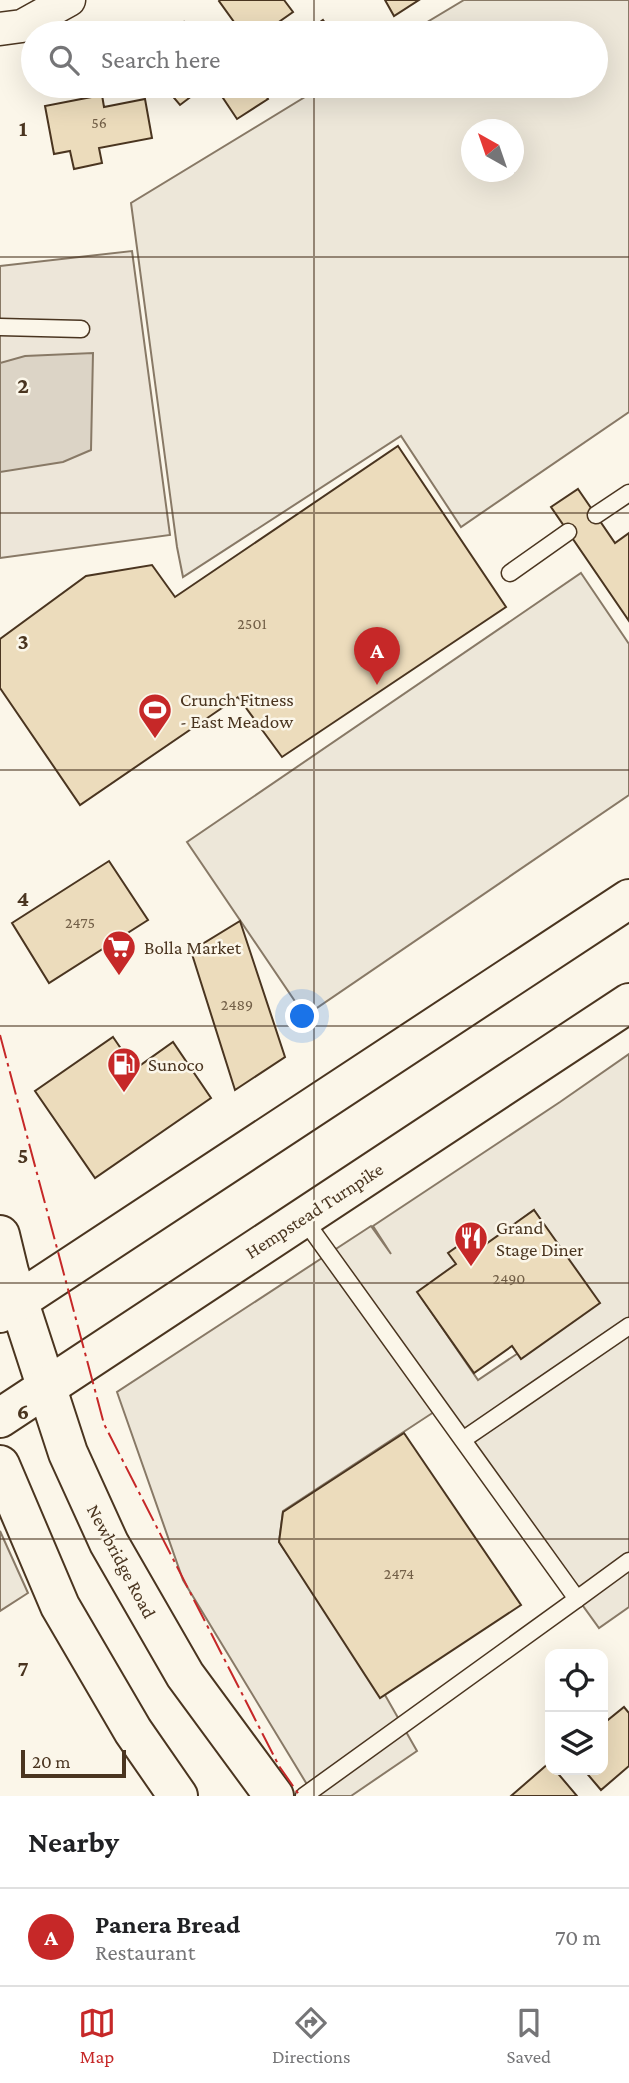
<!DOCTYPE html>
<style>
body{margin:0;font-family:"Crimson Pro",serif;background:#f2f2f2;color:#202124}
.controls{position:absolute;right:21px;bottom:21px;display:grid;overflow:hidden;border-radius:14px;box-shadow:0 7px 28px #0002}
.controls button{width:63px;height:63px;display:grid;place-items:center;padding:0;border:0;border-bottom:2px solid #e0e0e0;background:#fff;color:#202124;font:35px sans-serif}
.compass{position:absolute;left:461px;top:119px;width:63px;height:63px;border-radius:50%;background:#fff;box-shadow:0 7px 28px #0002;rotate:320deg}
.scale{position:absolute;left:21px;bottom:18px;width:105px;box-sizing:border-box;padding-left:7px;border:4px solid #4a3520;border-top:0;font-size:19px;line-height:24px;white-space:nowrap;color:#4a3520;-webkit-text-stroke:5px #fbf6e9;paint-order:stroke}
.you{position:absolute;left:303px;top:1017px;width:24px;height:24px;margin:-18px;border:5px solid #fff;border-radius:50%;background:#1a73e8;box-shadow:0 0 0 10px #1a73e833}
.badge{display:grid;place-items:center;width:46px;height:46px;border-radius:50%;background:#c62828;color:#fff;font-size:23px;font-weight:700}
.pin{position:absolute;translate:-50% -58px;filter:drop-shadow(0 2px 4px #0008)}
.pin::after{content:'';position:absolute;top:37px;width:24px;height:21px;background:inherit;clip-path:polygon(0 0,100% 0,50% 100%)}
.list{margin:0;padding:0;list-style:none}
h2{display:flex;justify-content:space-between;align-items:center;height:91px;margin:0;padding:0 28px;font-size:30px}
h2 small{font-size:23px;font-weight:400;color:#757577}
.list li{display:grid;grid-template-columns:46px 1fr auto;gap:21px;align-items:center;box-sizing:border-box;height:98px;padding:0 28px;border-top:2px solid #e0e0e0}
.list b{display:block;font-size:26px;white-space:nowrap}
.list p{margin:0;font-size:23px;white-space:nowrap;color:#757577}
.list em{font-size:23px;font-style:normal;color:#757577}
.icon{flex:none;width:38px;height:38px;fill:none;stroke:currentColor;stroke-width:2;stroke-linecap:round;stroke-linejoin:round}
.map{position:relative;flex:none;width:629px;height:1796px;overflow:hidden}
.search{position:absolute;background:#fff;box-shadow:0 7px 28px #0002;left:21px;right:21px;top:21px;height:77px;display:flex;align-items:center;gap:18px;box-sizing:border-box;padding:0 24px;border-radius:38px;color:#757577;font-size:26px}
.sheet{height:189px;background:#fff}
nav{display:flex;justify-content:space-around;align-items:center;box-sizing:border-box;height:98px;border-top:2px solid #e0e0e0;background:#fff;font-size:19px;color:#757577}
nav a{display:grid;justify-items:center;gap:4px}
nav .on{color:#c62828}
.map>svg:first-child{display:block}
.green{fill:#ede6d9;stroke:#887966;stroke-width:2}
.parking{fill:#ede7d9;stroke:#887966;stroke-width:2;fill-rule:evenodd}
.water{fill:#dcd4c6;stroke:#887966;stroke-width:2}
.building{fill:#ecdcbc;stroke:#4a3520;stroke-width:2}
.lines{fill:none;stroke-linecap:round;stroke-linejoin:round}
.service-casing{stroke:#4a3520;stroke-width:19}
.minor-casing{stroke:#4a3520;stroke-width:35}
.primary-casing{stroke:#4a3520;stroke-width:42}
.service{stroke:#fbf6e9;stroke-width:16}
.minor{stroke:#fbf6e9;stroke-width:32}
.primary{stroke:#fbf6e9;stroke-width:38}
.power{stroke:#c62828;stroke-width:2;stroke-dasharray:24 5 3.5 5;stroke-linecap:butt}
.grid{fill:none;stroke:#4a3520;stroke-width:2;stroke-opacity:0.55}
.labels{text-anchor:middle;stroke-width:5;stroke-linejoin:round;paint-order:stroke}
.number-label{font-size:16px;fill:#725f47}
.poi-label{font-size:19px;fill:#4a3520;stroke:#fbf6e9;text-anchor:start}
.street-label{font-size:19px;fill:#4a3520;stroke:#fbf6e9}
.grid-label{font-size:23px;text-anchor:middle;font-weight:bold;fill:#4a3520;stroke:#fbf6e9;stroke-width:5;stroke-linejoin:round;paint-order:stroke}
</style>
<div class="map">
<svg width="629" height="1796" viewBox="0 0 629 1796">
<rect width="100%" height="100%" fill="#fbf6e9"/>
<path class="green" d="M132,251L170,535L0,558V266Z"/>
<g class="parking">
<path d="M464,0H629V412L461,527L401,436L183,577L177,547L131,203L323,86H596V33H409ZM472,130H514V172H472Z"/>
<path d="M581,573L629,644V795L305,1016L187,842Z"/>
<path d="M629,1054V1607L599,1628L440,1408L283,1511L279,1542L385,1695L417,1751L351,1796H314L183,1580L117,1392L371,1226L391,1254L373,1226L560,1102ZM534,1210L596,1301L478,1380L419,1294Z"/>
<path d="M0,1531L28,1593L0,1611Z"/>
</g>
<path class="water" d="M93,353L91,450L63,462L0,472V363L25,356Z"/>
<g class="building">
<path d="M220,0H284L293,12L263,33H242L219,1Z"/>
<path d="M385,0H419L394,16Z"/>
<path d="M323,20L333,33H305Z"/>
<path d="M184,22L193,33H170Z"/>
<path d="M164,86H205L180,105Z"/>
<path d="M222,86H259L268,99L237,119L217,89Z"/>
<path d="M102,95L104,107L145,99L152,138L99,148L102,163L74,169L70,151L54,154L45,106Z"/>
<path d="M398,446L506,607L282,757L238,697L80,805L0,688V639L86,576L152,565L175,597Z"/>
<path d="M578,489L615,543L629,533V621L551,507Z"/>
<path d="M109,861L148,920L49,983L12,923Z"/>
<path d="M240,921L285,1057L235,1090L191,951Z"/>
<path d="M113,1037L135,1069L173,1042L211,1098L95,1178L35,1091Z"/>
<path d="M534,1210L600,1303L521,1359L512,1346L474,1373L417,1292L456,1264L448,1253L475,1234L483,1246Z"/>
<path d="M404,1433L521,1605L380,1698L279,1542L283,1512Z"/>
<path d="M624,1707L629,1713V1766L601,1790L584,1770H603V1724Z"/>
<path d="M549,1763L550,1770H555L577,1796H511Z"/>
</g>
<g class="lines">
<g class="service-casing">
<g id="service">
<path d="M0,327L81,329"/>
<path d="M596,515L629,493"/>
<path d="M510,573L568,532"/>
<path d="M303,1218L577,1599L304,1796"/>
<path d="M464,1439L629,1326"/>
<path d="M577,1599L629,1561"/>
</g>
</g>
<g class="minor-casing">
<path id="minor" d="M0,29L22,26L69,0"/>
</g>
<g class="primary-casing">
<g id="primary">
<path d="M0,1235L9,1272L68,1453L109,1543L185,1675L274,1796"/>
<path d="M0,1313L629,899"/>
<path d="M0,1418L629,1003"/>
<path d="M0,1465L60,1606L133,1731L178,1796"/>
</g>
</g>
<use href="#service" class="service"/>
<use href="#minor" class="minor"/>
<use href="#primary" class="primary"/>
<path class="power" d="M0,1035L104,1424L279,1766L300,1796"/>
</g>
<path class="grid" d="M314,0V33M314,86V1796M0,257H629M0,513H629M0,770H629M0,1026H629M0,1283H629M0,1539H629"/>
<defs>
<g id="stadium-pin" transform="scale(1.75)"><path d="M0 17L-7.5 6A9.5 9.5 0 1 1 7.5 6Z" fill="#c62828" stroke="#fbf6e9"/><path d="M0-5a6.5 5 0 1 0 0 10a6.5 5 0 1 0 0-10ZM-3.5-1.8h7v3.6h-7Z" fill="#fff"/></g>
<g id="supermarket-pin" transform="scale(1.75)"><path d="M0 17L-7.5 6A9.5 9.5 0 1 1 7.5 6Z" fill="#c62828" stroke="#fbf6e9"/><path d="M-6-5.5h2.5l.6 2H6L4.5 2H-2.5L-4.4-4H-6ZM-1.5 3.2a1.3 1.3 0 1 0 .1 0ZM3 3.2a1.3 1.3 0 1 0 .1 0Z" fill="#fff"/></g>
<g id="fuel-pin" transform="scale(1.75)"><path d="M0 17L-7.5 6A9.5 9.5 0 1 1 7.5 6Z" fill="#c62828" stroke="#fbf6e9"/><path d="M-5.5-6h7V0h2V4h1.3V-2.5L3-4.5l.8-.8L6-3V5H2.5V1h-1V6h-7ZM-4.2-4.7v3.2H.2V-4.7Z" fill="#fff"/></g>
<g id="restaurant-pin" transform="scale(1.75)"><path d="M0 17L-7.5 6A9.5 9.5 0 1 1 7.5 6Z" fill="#c62828" stroke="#fbf6e9"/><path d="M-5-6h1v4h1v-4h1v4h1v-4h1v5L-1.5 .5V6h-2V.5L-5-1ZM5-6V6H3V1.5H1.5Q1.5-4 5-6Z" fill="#fff"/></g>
</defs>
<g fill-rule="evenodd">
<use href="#stadium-pin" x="155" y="710"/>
<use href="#supermarket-pin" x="119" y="947"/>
<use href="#fuel-pin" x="124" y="1064"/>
<use href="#restaurant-pin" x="471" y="1238"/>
</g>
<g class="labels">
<g class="number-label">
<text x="99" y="128">56</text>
<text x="252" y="629">2501</text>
<text x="80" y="928">2475</text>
<text x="237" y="1010">2489</text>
<text x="509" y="1284">2490</text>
<text x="399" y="1579">2474</text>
</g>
<g class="poi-label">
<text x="180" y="706">Crunch Fitness<tspan x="180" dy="22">- East Meadow</tspan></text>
<text x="144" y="954">Bolla Market</text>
<text x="148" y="1071">Sunoco</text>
<text x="496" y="1234">Grand<tspan x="496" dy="22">Stage Diner</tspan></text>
</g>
<g class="street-label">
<text transform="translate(314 1210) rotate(-33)" y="7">Hempstead Turnpike</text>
<text transform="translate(122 1561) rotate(62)" y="7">Newbridge Road</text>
</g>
</g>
<g class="grid-label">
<text x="23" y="136">1</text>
<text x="23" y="393">2</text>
<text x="23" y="649">3</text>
<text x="23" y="906">4</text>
<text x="23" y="1163">5</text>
<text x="23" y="1419">6</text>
<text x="23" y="1676">7</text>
</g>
</svg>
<div class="controls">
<button><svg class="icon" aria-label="locate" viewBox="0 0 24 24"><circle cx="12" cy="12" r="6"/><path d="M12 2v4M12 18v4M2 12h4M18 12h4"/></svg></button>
<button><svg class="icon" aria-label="layers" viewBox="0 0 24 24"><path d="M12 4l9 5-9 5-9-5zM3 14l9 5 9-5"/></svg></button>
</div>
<svg class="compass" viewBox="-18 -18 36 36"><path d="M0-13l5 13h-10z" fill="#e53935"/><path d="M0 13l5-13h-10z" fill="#757577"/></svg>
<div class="scale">20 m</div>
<div class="you"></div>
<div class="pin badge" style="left:377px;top:685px">A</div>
<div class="search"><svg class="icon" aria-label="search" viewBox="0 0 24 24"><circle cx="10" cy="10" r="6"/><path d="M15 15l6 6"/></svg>Search here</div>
</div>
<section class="sheet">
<h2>Nearby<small></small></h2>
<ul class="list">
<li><span class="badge">A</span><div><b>Panera Bread</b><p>Restaurant</p></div><em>70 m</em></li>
</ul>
</section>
<nav>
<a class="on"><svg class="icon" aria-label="map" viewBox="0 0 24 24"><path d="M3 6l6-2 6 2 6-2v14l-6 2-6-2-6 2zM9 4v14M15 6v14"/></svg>Map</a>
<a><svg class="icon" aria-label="directions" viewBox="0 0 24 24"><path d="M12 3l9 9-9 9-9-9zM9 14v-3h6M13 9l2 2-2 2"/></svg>Directions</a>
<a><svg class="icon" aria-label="saved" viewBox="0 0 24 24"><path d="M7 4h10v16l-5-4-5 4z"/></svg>Saved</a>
</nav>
